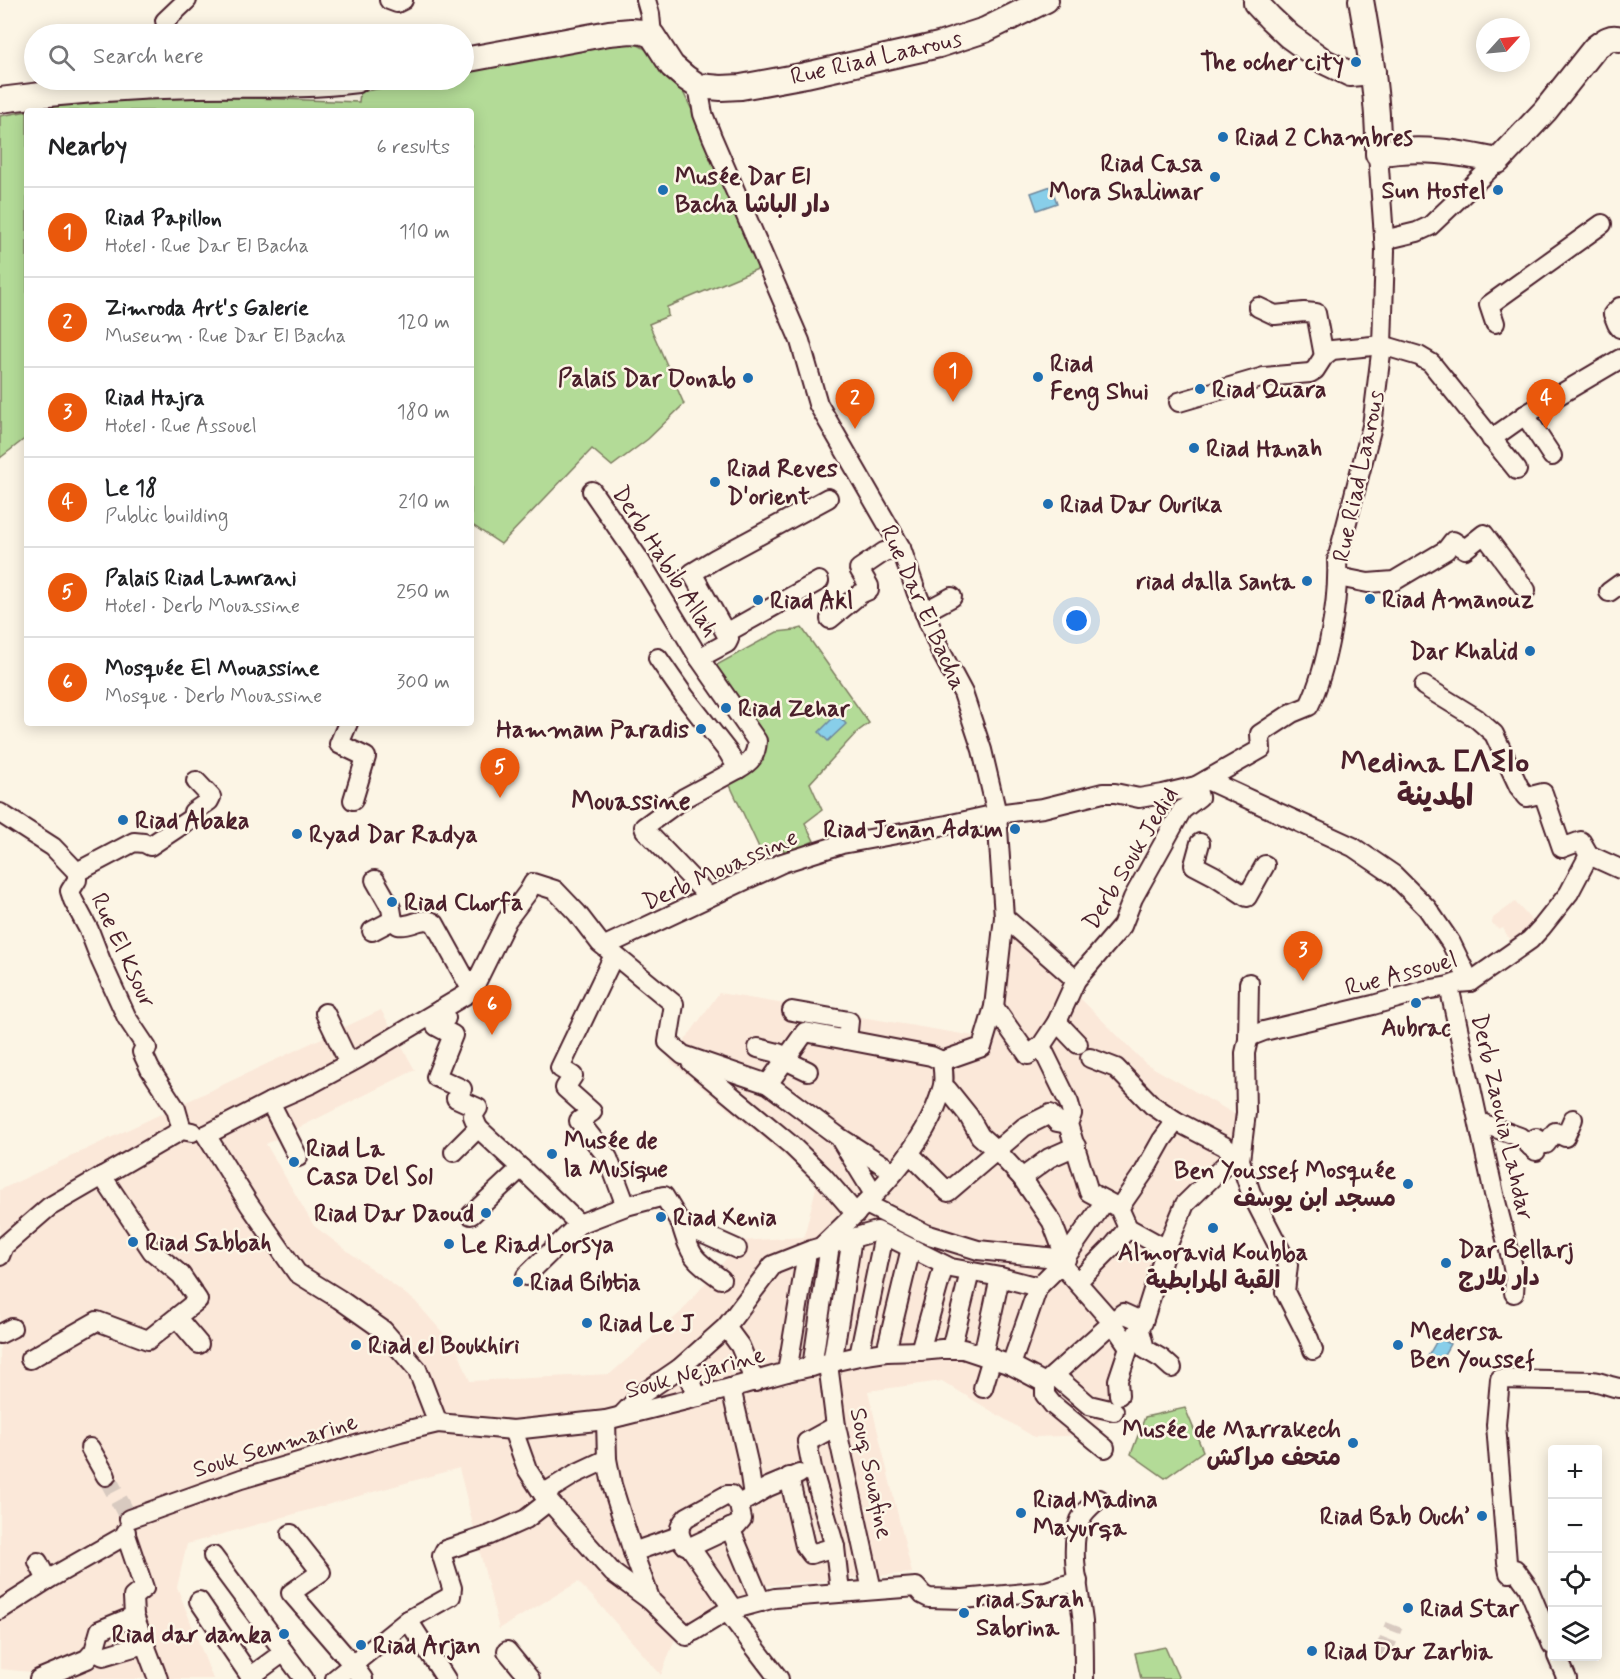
<!DOCTYPE html>
<meta charset="utf-8">
<style>
body{margin:0;font-family:Mynerve,"Playpen Sans Arabic","Noto Sans Tifinagh",sans-serif;background:#f6f6f6;color:#202124}
.controls{position:absolute;right:18px;bottom:18px;display:grid;overflow:hidden;border-radius:6px;box-shadow:0 3px 15px #0003}
.controls button{width:54px;height:54px;display:grid;place-items:center;padding:0;border:0;border-bottom:2px solid #e0e0e0;background:#fff;color:#202124;font:30px sans-serif}
.compass{position:absolute;left:1476px;top:18px;width:54px;height:54px;border-radius:50%;background:#fff;box-shadow:0 3px 15px #0003;rotate:63deg}
.you{position:absolute;left:1077px;top:621px;width:21px;height:21px;margin:-15px;border:4px solid #fff;border-radius:50%;background:#1a73e8;box-shadow:0 0 0 9px #1a73e833}
.badge{display:grid;place-items:center;width:39px;height:39px;border-radius:50%;background:#ea580c;color:#fff;font-size:20px;font-weight:700}
.pin{position:absolute;translate:-50% -50px;filter:drop-shadow(0 2px 3px #0008)}
.pin::after{content:'';position:absolute;top:32px;width:21px;height:18px;background:inherit;clip-path:polygon(0 0,100% 0,50% 100%)}
.list{margin:0;padding:0;list-style:none}
h2{display:flex;justify-content:space-between;align-items:center;height:78px;margin:0;padding:0 24px;font-size:26px}
h2 small{font-size:20px;font-weight:400;color:#757577}
.list li{display:grid;grid-template-columns:39px 1fr auto;gap:18px;align-items:center;box-sizing:border-box;height:90px;padding:0 24px;border-top:2px solid #e0e0e0}
.list b{display:block;font-size:22px;white-space:nowrap}
.list p{margin:0;font-size:20px;white-space:nowrap;color:#757577}
.list em{font-size:20px;font-style:normal;color:#757577}
.icon{flex:none;width:33px;height:33px;fill:none;stroke:currentColor;stroke-width:2;stroke-linecap:round;stroke-linejoin:round}
.map{position:relative;flex:none;width:1620px;height:1679px;overflow:hidden}
.search{position:absolute;background:#fff;box-shadow:0 3px 15px #0003;left:24px;top:24px;width:450px;height:66px;display:flex;align-items:center;gap:15px;box-sizing:border-box;padding:0 21px;border-radius:33px;color:#757577;font-size:22px}
.panel{position:absolute;background:#fff;box-shadow:0 3px 15px #0003;left:24px;top:108px;width:450px;height:618px;border-radius:6px}
.map>svg:first-child{display:block}
.built{fill:#fbe8d9}
.green{fill:#b3db97;stroke:#7e7d61;stroke-width:1.5}
.water{fill:#88cee9;stroke:#6f889d;stroke-width:1.5}
.lines{fill:none;stroke-linecap:round;stroke-linejoin:round}
.street-tunnel{stroke:#d8cac0;stroke-width:18;stroke-dasharray:18 9;stroke-linecap:butt}
.street-casing{stroke:#4a1f2b;stroke-width:22}
.secondary-casing{stroke:#4a1f2b;stroke-width:28}
.street{stroke:#fcf5e5;stroke-width:18}
.secondary{stroke:#fcf5e5;stroke-width:24}
.poi-dot{fill:#1f6fb2;stroke:#fcf5e5;stroke-width:2}
.labels{text-anchor:middle;stroke-width:5;stroke-linejoin:round;paint-order:stroke}
.street-label{font-size:24px;fill:#4a1f2b;stroke:#fcf5e5}
.poi-label{font-size:24px;font-weight:bold;fill:#4a1f2b;stroke:#fcf5e5;text-anchor:start}
.neighbourhood-label{font-size:26px;font-weight:bold;fill:#4a1f2b;stroke:#fcf5e5}
.district-label{font-size:30px;font-weight:bold;fill:#4a1f2b;stroke:#fcf5e5}
</style>
<div class="map">
<svg width="1620" height="1679" viewBox="0 0 1620 1679">
<rect width="100%" height="100%" fill="#fcf5e5"/>
<filter id="ink" filterUnits="userSpaceOnUse"><feTurbulence type="fractalNoise" baseFrequency=".0167" numOctaves="2"/><feDisplacementMap in="SourceGraphic" scale="12" xChannelSelector="R" yChannelSelector="G"/><feConvolveMatrix kernelMatrix="1 2 1 2 8 2 1 2 1" color-interpolation-filters="sRGB"/></filter>
<g filter="url(#ink)">
<g class="built">
<path d="M1515,902L1535,924L1512,944L1503,928L1499,930L1492,923L1493,918Z"/>
<path d="M1007,925L1145,1063L1245,1120L1233,1156L1182,1201L1095,1435L1034,1437L942,1381L868,1391L912,1573L760,1586L675,1639L661,1675L593,1597L578,1582L499,1629L459,1468L187,1544L177,1587L213,1679H42L41,1673L0,1669V1190L381,1010L415,1070L266,1144L314,1226L415,1301L457,1349L470,1381L610,1374L681,1312L741,1241L804,1237L817,1183L670,1061L719,993L986,1038Z"/>
</g>
<g class="green">
<path d="M625,38L655,54L679,84L732,190L767,265L667,307L668,316L649,324L684,404L648,439L612,466L592,449L501,544L471,524V111H27V437L0,458V116L96,99L198,96L359,102L360,92L428,80H464V72Z"/>
<path d="M802,628L869,723L857,732L810,783L822,810L805,823L814,841L786,854L781,846L763,856L728,781L756,759L713,667L777,632L795,630Z"/>
<path d="M1185,1408L1203,1451L1165,1478L1131,1454L1145,1417Z"/>
<path d="M1165,1647L1179,1679H1141L1135,1653Z"/>
</g>
<g class="water">
<path d="M1051,186L1057,203L1037,210L1031,193Z"/>
<path d="M837,714L846,724L828,741L819,732Z"/>
<path d="M1439,1337L1450,1344L1438,1365L1427,1358Z"/>
</g>
<g class="lines">
<g class="street-tunnel">
<path d="M106,1476L129,1519L126,1532"/>
<path d="M1382,1656L1394,1625"/>
</g>
<g class="street-casing">
<g id="street">
<path d="M389,0L397,3L403,0"/>
<path d="M646,0L650,14L652,35"/>
<path d="M165,21L187,0"/>
<path d="M698,86L703,114L712,137L800,341L818,404L901,548L916,591L940,650L963,693L982,750L997,814L1004,917L994,1007L982,1047L942,1061C943,1070 945,1081 942,1089C925,1151 866,1204 821,1247"/>
<path d="M1384,240L1417,232L1430,226L1498,161"/>
<path d="M1258,307L1275,315L1304,312L1316,313L1324,356"/>
<path d="M1620,307L1613,314L1617,324L1620,328"/>
<path d="M1495,323L1489,305L1602,224"/>
<path d="M1179,402L1264,377L1310,373L1315,370L1324,356L1332,350L1382,345L1419,356L1431,363L1517,470"/>
<path d="M1525,415L1552,456"/>
<path d="M1491,439L1525,415L1620,359"/>
<path d="M592,491L637,556L699,658L757,741C756,756 751,762 738,769"/>
<path d="M1338,577L1368,583L1394,581L1446,550L1453,541L1465,549L1484,534L1526,590"/>
<path d="M1609,592L1620,584"/>
<path d="M924,612L952,597"/>
<path d="M830,619L860,594L869,590V586L859,569L884,552L901,548"/>
<path d="M726,633L819,581"/>
<path d="M658,658L685,697L728,752L738,769L684,798L644,827L645,830L709,897"/>
<path d="M699,658L727,643L729,639L692,573L715,559L828,498"/>
<path d="M1424,686L1476,718L1494,734L1519,787L1527,797L1543,793L1562,848L1581,841L1589,855"/>
<path d="M348,723L339,744L366,757L353,800"/>
<path d="M1207,780L1353,847L1394,875L1427,908L1451,943L1470,982"/>
<path d="M0,813L53,847L77,872V880L70,891L73,900L89,930L101,961L127,1018L147,1048L142,1052L150,1069L176,1109L182,1130"/>
<path d="M1200,843L1194,865L1215,876L1247,897L1265,865"/>
<path d="M1589,855L1620,869"/>
<path d="M77,872L134,842L144,843L150,846L192,818L193,812L209,801L211,797L196,781"/>
<path d="M375,880L391,908L393,920L398,925C411,928 424,914 435,924L472,991"/>
<path d="M1004,917L1076,980"/>
<path d="M372,931L393,920"/>
<path d="M605,946L782,863L842,844L947,825L997,814L1043,808L1103,793H1115L1139,798L1163,794L1196,786L1261,749L1260,734L1292,713L1309,706C1327,669 1339,601 1337,560L1372,426L1382,345L1385,251L1378,154"/>
<path d="M1249,983L1248,1040L1245,1053L1246,1113L1240,1160L1251,1193L1288,1265L1285,1292L1309,1339L1313,1350"/>
<path d="M1449,986L1494,1194L1511,1258L1515,1278L1514,1293"/>
<path d="M472,991L507,920L528,892L533,883L555,890L577,913L600,943L674,1004L668,1042L683,1055L768,1084L839,1137L894,1172"/>
<path d="M994,1007L1028,1055L1041,1046L1069,1103L1072,1114L1068,1124L1089,1192L1119,1208L1128,1228L1166,1249"/>
<path d="M440,1010L446,1018L436,1026L453,1035L436,1077L462,1089L456,1098L478,1108L473,1116L478,1128L454,1152"/>
<path d="M792,1011L849,1021L847,1040"/>
<path d="M325,1013L349,1063"/>
<path d="M1057,1022L1078,1044"/>
<path d="M1248,1040L1251,1036L1264,1031L1373,1005L1426,990L1449,986L1457,983L1470,982L1530,940L1542,927L1569,893L1589,855"/>
<path d="M1041,1046L1057,1022L1076,980L1122,926L1133,898L1182,810L1199,797L1196,786"/>
<path d="M758,1048L778,1053L787,1057"/>
<path d="M1090,1058L1116,1068L1152,1105L1176,1121L1224,1146L1240,1160"/>
<path d="M785,1060L808,1071"/>
<path d="M691,1062L791,1145L823,1176L856,1214"/>
<path d="M768,1084L805,1032L931,1056L942,1061"/>
<path d="M943,1087L948,1090L968,1115L980,1136L997,1151L1022,1178L1052,1222L1066,1259"/>
<path d="M270,1102L298,1157"/>
<path d="M1479,1122L1520,1137L1536,1151"/>
<path d="M206,1135L249,1204L297,1273L339,1299L383,1330L417,1369L438,1423"/>
<path d="M206,1135L270,1102L311,1084L359,1058L472,991"/>
<path d="M842,1142L874,1194"/>
<path d="M1531,1147L1536,1138L1546,1144L1555,1132L1565,1137L1573,1119"/>
<path d="M910,1154L948,1192L1024,1127L1050,1114L1057,1122L1068,1124"/>
<path d="M521,1168L579,1224L526,1276"/>
<path d="M1022,1178L1049,1158L1076,1146"/>
<path d="M1105,1201L1061,1264L1112,1322L1129,1347"/>
<path d="M866,1204L926,1234L978,1250L1066,1259"/>
<path d="M626,1206L664,1196L681,1224L737,1249"/>
<path d="M1119,1208L1144,1172L1162,1140L1176,1121"/>
<path d="M471,1215L521,1168L478,1128"/>
<path d="M579,1224L626,1206L608,1158L579,1121L592,1112L565,1088L573,1076L560,1068L614,955"/>
<path d="M681,1224C691,1257 693,1259 721,1279"/>
<path d="M0,1256L4,1246L49,1207L182,1130L192,1132"/>
<path d="M1077,1282L1113,1246L1128,1228"/>
<path d="M177,1318L199,1344"/>
<path d="M726,1327L740,1346L755,1382"/>
<path d="M1140,1330L1145,1349L1162,1359L1172,1368"/>
<path d="M0,1334L12,1328"/>
<path d="M951,1349L970,1272"/>
<path d="M920,1351L944,1265"/>
<path d="M886,1352L911,1248"/>
<path d="M983,1355L1000,1277"/>
<path d="M859,1356L884,1235"/>
<path d="M30,1359L97,1321L148,1340L198,1300L181,1275L152,1251L102,1176"/>
<path d="M828,1364L836,1426L872,1590"/>
<path d="M832,1364L852,1238"/>
<path d="M1011,1365L1038,1287L1061,1264"/>
<path d="M812,1367L830,1245"/>
<path d="M680,1368L689,1378L698,1397"/>
<path d="M787,1372L807,1253"/>
<path d="M1054,1375L1089,1405L1114,1411"/>
<path d="M731,1388L748,1462L753,1496"/>
<path d="M983,1388L992,1358"/>
<path d="M1119,1395L1118,1380L1129,1347L1143,1322L1166,1249L1185,1204L1228,1162L1240,1160"/>
<path d="M621,1416L642,1394L680,1368L726,1327L773,1265L811,1250L877,1231L951,1268L1000,1277L1038,1287"/>
<path d="M606,1420L607,1459L612,1485L633,1552L651,1601L687,1636"/>
<path d="M836,1426L807,1442L812,1468L835,1547L840,1592"/>
<path d="M513,1430L527,1469L543,1494L575,1474L607,1459"/>
<path d="M90,1448L106,1476"/>
<path d="M1105,1448L1053,1405L1045,1395V1383L1123,1313L1143,1322"/>
<path d="M789,1477L805,1546L811,1554L835,1547"/>
<path d="M543,1494L613,1573L651,1601"/>
<path d="M727,1495H731L739,1505L742,1519L737,1525L690,1547L685,1545C678,1534 677,1527 687,1517Z"/>
<path d="M746,1500L768,1487L799,1474"/>
<path d="M129,1519L241,1479L400,1432L438,1423L513,1430L606,1420L698,1397L787,1372L859,1356L886,1352L920,1351L942,1349H963L1011,1365L1045,1383"/>
<path d="M730,1528L761,1602"/>
<path d="M291,1534L321,1572L291,1593L353,1665L363,1679"/>
<path d="M126,1535L144,1588L133,1597L134,1616L158,1679"/>
<path d="M690,1547L733,1609"/>
<path d="M633,1552L679,1536"/>
<path d="M213,1556L304,1679"/>
<path d="M38,1562L47,1580"/>
<path d="M199,1601L252,1679"/>
<path d="M0,1610L47,1580L126,1535V1532"/>
<path d="M727,1611L779,1679"/>
<path d="M408,1620L446,1679"/>
<path d="M694,1631L727,1611L775,1598L916,1587L923,1595L929,1598L963,1599L1046,1591L1078,1581"/>
<path d="M1552,1645L1528,1587L1515,1569L1509,1573L1507,1562L1496,1425L1500,1379L1592,1381C1602,1382 1610,1387 1620,1388"/>
<path d="M94,1651L103,1656L144,1644"/>
<path d="M507,1651L530,1679"/>
<path d="M1557,1656L1567,1679"/>
<path d="M250,1677L284,1652"/>
<path d="M39,1679L87,1659L94,1651L100,1630L134,1616"/>
<path d="M335,1679L408,1620L451,1596L452,1588L442,1556L445,1550L490,1535L526,1519L549,1501"/>
<path d="M1084,1679C1084,1660 1084,1641 1083,1622C1080,1594 1068,1547 1080,1520C1084,1511 1092,1505 1099,1499"/>
</g>
</g>
<g class="secondary-casing">
<g id="secondary">
<path d="M1256,0V3L1270,18L1289,36L1325,62L1350,74L1373,72"/>
<path d="M1361,0C1370,51 1379,102 1378,154C1420,146 1456,152 1498,161L1545,111L1595,48C1603,42 1610,35 1620,39"/>
<path d="M464,60L609,33L631,31L643,32L652,35L672,66L686,78L698,86L721,88L741,87L806,75L939,45L985,30L1046,0"/>
<path d="M0,100C65,91 131,86 197,85C251,84 304,87 357,80"/>
</g>
</g>
<use href="#street" class="street"/>
<use href="#secondary" class="secondary"/>
</g>
</g>
<g class="poi-dot">
<circle cx="1356" cy="62" r="6"/>
<circle cx="1223" cy="137" r="6"/>
<circle cx="1215" cy="177" r="6"/>
<circle cx="663" cy="190" r="6"/>
<circle cx="1498" cy="190" r="6"/>
<circle cx="1038" cy="377" r="6"/>
<circle cx="748" cy="378" r="6"/>
<circle cx="1200" cy="389" r="6"/>
<circle cx="1194" cy="448" r="6"/>
<circle cx="715" cy="482" r="6"/>
<circle cx="1048" cy="504" r="6"/>
<circle cx="1307" cy="581" r="6"/>
<circle cx="1370" cy="599" r="6"/>
<circle cx="758" cy="600" r="6"/>
<circle cx="1530" cy="651" r="6"/>
<circle cx="726" cy="708" r="6"/>
<circle cx="701" cy="729" r="6"/>
<circle cx="123" cy="820" r="6"/>
<circle cx="1015" cy="829" r="6"/>
<circle cx="297" cy="834" r="6"/>
<circle cx="392" cy="902" r="6"/>
<circle cx="1416" cy="1003" r="6"/>
<circle cx="552" cy="1154" r="6"/>
<circle cx="294" cy="1162" r="6"/>
<circle cx="1408" cy="1184" r="6"/>
<circle cx="486" cy="1213" r="6"/>
<circle cx="661" cy="1217" r="6"/>
<circle cx="1213" cy="1228" r="6"/>
<circle cx="133" cy="1242" r="6"/>
<circle cx="449" cy="1244" r="6"/>
<circle cx="1446" cy="1263" r="6"/>
<circle cx="518" cy="1282" r="6"/>
<circle cx="587" cy="1323" r="6"/>
<circle cx="356" cy="1345" r="6"/>
<circle cx="1398" cy="1345" r="6"/>
<circle cx="1353" cy="1443" r="6"/>
<circle cx="1021" cy="1513" r="6"/>
<circle cx="1482" cy="1516" r="6"/>
<circle cx="1408" cy="1608" r="6"/>
<circle cx="964" cy="1613" r="6"/>
<circle cx="284" cy="1634" r="6"/>
<circle cx="361" cy="1645" r="6"/>
<circle cx="1312" cy="1651" r="6"/>
</g>
<g class="labels">
<g class="street-label">
<text transform="translate(876 57) rotate(-13)" y="8">Rue Riad Laarous</text>
<text transform="translate(1358 476) rotate(-78)" y="8">Rue Riad Laarous</text>
<text transform="translate(666 561) rotate(57)" y="8">Derb Habib Allah</text>
<text transform="translate(924 607) rotate(66)" y="8">Rue Dar El Bacha</text>
<text transform="translate(1130 858) rotate(-59)" y="8">Derb Souk Jedid</text>
<text transform="translate(720 869) rotate(-24)" y="8">Derb Mouassine</text>
<text transform="translate(124 950) rotate(65)" y="8">Rue El Ksour</text>
<text transform="translate(1401 973) rotate(-15)" y="8">Rue Assouel</text>
<text transform="translate(1503 1117) rotate(77)" y="8">Derb Zaouia Lahdar</text>
<text transform="translate(695 1372) rotate(-15)" y="8">Souk Nejarine</text>
<text transform="translate(275 1445) rotate(-17)" y="8">Souk Semmarine</text>
<text transform="translate(872 1473) rotate(78)" y="8">Souq Souafine</text>
</g>
<g class="poi-label">
<text x="1344" y="70" text-anchor="end">The ocher city</text>
<text x="1235" y="145">Riad 2 Chambres</text>
<text x="1203" y="171" text-anchor="end">Riad Casa<tspan x="1203" dy="28">Mora Shalimar</tspan></text>
<text x="675" y="184">Musée Dar El<tspan x="675" dy="28">Bacha دار الباشا</tspan></text>
<text x="1486" y="198" text-anchor="end">Sun Hostel</text>
<text x="1050" y="371">Riad<tspan x="1050" dy="28">Feng Shui</tspan></text>
<text x="736" y="386" text-anchor="end">Palais Dar Donab</text>
<text x="1212" y="397">Riad Quara</text>
<text x="1206" y="456">Riad Hanah</text>
<text x="727" y="476">Riad Reves<tspan x="727" dy="28">D'orient</tspan></text>
<text x="1060" y="512">Riad Dar Ourika</text>
<text x="1295" y="589" text-anchor="end">riad dalla santa</text>
<text x="1382" y="607">Riad Amanouz</text>
<text x="770" y="608">Riad Akl</text>
<text x="1518" y="659" text-anchor="end">Dar Khalid</text>
<text x="738" y="716">Riad Zehar</text>
<text x="689" y="737" text-anchor="end">Hammam Paradis</text>
<text x="135" y="828">Riad Abaka</text>
<text x="1003" y="837" text-anchor="end">Riad Jenan Adam</text>
<text x="309" y="842">Ryad Dar Radya</text>
<text x="404" y="910">Riad Chorfa</text>
<text x="1416" y="1035" text-anchor="middle">Aubrac</text>
<text x="564" y="1148">Musée de<tspan x="564" dy="28">la Musique</tspan></text>
<text x="306" y="1156">Riad La<tspan x="306" dy="28">Casa Del Sol</tspan></text>
<text x="1396" y="1178" text-anchor="end">Ben Youssef Mosquée<tspan x="1396" dy="28">مسجد ابن يوسف</tspan></text>
<text x="474" y="1221" text-anchor="end">Riad Dar Daoud</text>
<text x="673" y="1225">Riad Xenia</text>
<text x="145" y="1250">Riad Sabbah</text>
<text x="461" y="1252">Le Riad Lorsya</text>
<text x="1458" y="1257">Dar Bellarj<tspan x="1458" dy="28">دار بلارج</tspan></text>
<text x="1213" y="1260" text-anchor="middle">Almoravid Koubba<tspan x="1213" dy="28">القبة المرابطية</tspan></text>
<text x="530" y="1290">Riad Bibtia</text>
<text x="599" y="1331">Riad Le J</text>
<text x="1410" y="1339">Medersa<tspan x="1410" dy="28">Ben Youssef</tspan></text>
<text x="368" y="1353">Riad el Boukhiri</text>
<text x="1341" y="1437" text-anchor="end">Musée de Marrakech<tspan x="1341" dy="28">متحف مراكش</tspan></text>
<text x="1033" y="1507">Riad Madina<tspan x="1033" dy="28">Mayurqa</tspan></text>
<text x="1470" y="1524" text-anchor="end">Riad Bab Ouch’</text>
<text x="976" y="1607">riad Sarah<tspan x="976" dy="28">Sabrina</tspan></text>
<text x="1420" y="1616">Riad Star</text>
<text x="272" y="1642" text-anchor="end">Riad dar danka</text>
<text x="373" y="1653">Riad Arjan</text>
<text x="1324" y="1659">Riad Dar Zarbia</text>
</g>
<g class="neighbourhood-label">
<text x="631" y="809">Mouassine</text>
</g>
<g class="district-label">
<text x="1435" y="771">Medina ⵎⴷⵉⵏⴰ<tspan x="1435" dy="34">المدينة</tspan></text>
</g>
</g>
</svg>
<div class="controls">
<button>+</button>
<button>−</button>
<button><svg class="icon" aria-label="locate" viewBox="0 0 24 24"><circle cx="12" cy="12" r="6"/><path d="M12 2v4M12 18v4M2 12h4M18 12h4"/></svg></button>
<button><svg class="icon" aria-label="layers" viewBox="0 0 24 24"><path d="M12 4l9 5-9 5-9-5zM3 14l9 5 9-5"/></svg></button>
</div>
<svg class="compass" viewBox="-18 -18 36 36"><path d="M0-13l5 13h-10z" fill="#e53935"/><path d="M0 13l5-13h-10z" fill="#757577"/></svg>
<div class="you"></div>
<div class="pin badge" style="left:953px;top:402px">1</div>
<div class="pin badge" style="left:855px;top:429px">2</div>
<div class="pin badge" style="left:1303px;top:981px">3</div>
<div class="pin badge" style="left:1546px;top:429px">4</div>
<div class="pin badge" style="left:500px;top:798px">5</div>
<div class="pin badge" style="left:492px;top:1035px">6</div>
<div class="search"><svg class="icon" aria-label="search" viewBox="0 0 24 24"><circle cx="10" cy="10" r="6"/><path d="M15 15l6 6"/></svg>Search here</div>
<section class="panel">
<h2>Nearby<small>6 results</small></h2>
<ul class="list">
<li><span class="badge">1</span><div><b>Riad Papillon</b><p>Hotel · Rue Dar El Bacha</p></div><em>110 m</em></li>
<li><span class="badge">2</span><div><b>Zimroda Art's Galerie</b><p>Museum · Rue Dar El Bacha</p></div><em>120 m</em></li>
<li><span class="badge">3</span><div><b>Riad Hajra</b><p>Hotel · Rue Assouel</p></div><em>180 m</em></li>
<li><span class="badge">4</span><div><b>Le 18</b><p>Public building</p></div><em>210 m</em></li>
<li><span class="badge">5</span><div><b>Palais Riad Lamrani</b><p>Hotel · Derb Mouassine</p></div><em>250 m</em></li>
<li><span class="badge">6</span><div><b>Mosquée El Mouassine</b><p>Mosque · Derb Mouassine</p></div><em>300 m</em></li>
</ul>
</section>
</div>
